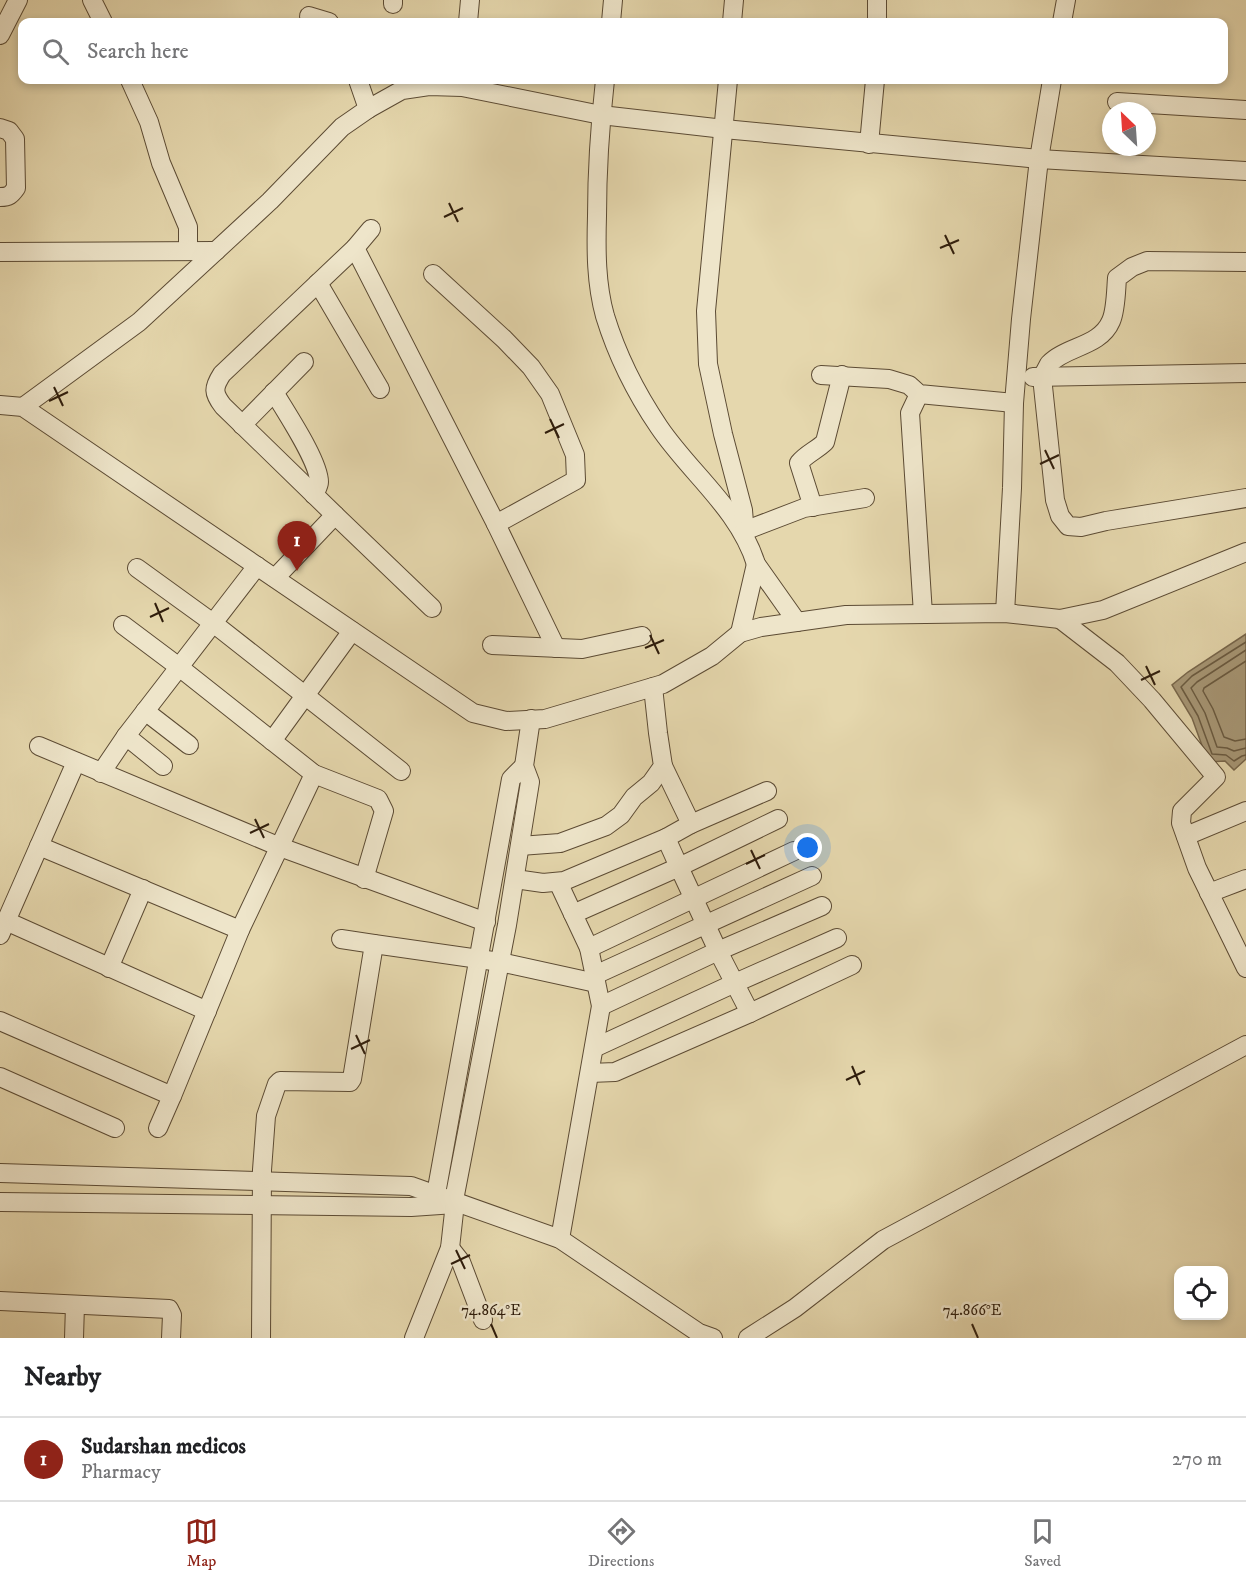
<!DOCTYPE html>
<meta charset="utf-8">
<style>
body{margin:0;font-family:"IM FELL DW Pica",serif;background:#f2f2f2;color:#202124}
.controls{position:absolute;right:18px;bottom:18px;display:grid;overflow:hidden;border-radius:12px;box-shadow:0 3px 9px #0003}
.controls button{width:54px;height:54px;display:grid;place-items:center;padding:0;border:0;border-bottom:2px solid #e0e0e0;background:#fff;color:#202124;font:30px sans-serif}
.compass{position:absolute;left:1102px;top:102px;width:54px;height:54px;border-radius:50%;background:#fff;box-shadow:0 3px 9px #0003;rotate:335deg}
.you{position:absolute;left:808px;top:848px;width:21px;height:21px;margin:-15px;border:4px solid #fff;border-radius:50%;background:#1a73e8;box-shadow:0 0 0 9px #1a73e833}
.badge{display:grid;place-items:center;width:39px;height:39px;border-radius:50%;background:#8f2418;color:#fff;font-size:20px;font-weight:700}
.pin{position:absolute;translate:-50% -50px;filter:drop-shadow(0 2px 3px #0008)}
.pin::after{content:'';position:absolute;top:32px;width:21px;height:18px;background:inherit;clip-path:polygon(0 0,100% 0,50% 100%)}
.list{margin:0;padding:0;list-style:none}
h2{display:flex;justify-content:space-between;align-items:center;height:78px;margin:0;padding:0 24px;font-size:26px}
h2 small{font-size:20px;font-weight:400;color:#757577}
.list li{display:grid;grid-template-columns:39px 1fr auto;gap:18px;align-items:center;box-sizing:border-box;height:84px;padding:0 24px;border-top:2px solid #e0e0e0}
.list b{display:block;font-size:22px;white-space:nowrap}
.list p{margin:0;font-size:20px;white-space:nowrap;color:#757577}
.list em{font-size:20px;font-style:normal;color:#757577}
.icon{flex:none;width:33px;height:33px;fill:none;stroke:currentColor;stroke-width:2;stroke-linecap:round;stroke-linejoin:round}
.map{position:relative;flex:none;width:1246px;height:1338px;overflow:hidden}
.search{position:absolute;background:#fff;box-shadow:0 3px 9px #0003;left:18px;right:18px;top:18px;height:66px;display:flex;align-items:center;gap:15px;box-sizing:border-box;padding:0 21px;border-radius:12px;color:#757577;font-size:22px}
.sheet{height:162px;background:#fff}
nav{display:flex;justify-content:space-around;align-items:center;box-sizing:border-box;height:84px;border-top:2px solid #e0e0e0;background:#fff;font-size:16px;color:#757577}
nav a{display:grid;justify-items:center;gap:3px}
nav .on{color:#8f2418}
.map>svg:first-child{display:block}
.water{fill:#a79776;stroke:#77664b;stroke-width:1.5}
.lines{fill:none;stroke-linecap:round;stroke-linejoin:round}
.shore{stroke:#6a5a40;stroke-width:1.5}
.minor-casing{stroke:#5c4b34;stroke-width:20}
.minor{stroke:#eee5ca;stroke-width:18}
.ticks{fill:none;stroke:#2e1c0b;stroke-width:2}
.ticks-label{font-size:15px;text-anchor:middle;fill:#2e1c0b;stroke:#eee5ca;stroke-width:5;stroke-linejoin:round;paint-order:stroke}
</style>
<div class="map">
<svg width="1246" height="1338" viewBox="0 0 1246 1338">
<rect width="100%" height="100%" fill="#e5d7ad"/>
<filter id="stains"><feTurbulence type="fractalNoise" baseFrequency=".00333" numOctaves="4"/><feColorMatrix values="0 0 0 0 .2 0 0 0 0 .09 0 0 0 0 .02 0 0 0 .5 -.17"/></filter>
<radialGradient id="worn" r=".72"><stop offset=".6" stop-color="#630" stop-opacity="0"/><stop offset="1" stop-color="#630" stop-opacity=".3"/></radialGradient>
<path class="water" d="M1246,634V759L1234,770L1225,761L1208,762L1192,718L1172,685L1188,672Z"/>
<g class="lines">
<g class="shore">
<path d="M1246,642L1192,676L1181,687L1198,716L1212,754L1226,755L1234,761L1242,756L1246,755"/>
<path d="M1246,650L1197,682L1191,688L1205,713L1217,747L1227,748L1234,751L1246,748"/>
<path d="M1246,661L1204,688L1203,691L1213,709L1224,737L1235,741L1246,739"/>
</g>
<g class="minor-casing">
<g id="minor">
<path d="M92,0L103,22"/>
<path d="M393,4V0"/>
<path d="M309,16L329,22"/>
<path d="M468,22L470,0"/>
<path d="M611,22L613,0"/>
<path d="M732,22L734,0"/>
<path d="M877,22V0"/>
<path d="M1062,22L1066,0"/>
<path d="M0,35L18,0"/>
<path d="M130,80L149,122L161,163L188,227V251"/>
<path d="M358,80L368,109"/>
<path d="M605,80C600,125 597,170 597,216C596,250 596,284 605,316C617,355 636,393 659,427C690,473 739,509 756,564L797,622"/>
<path d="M728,80L706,311L708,364L723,434L743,510L745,535"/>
<path d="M1117,102L1246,110"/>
<path d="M0,128L9,131L15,139L16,188C11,195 9,197 0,197"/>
<path d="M869,144L875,80"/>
<path d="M355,248L496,524"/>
<path d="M0,252L216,251"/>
<path d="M1246,262L1147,261L1132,267L1117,278C1116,290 1116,310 1111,321C1100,347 1066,346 1049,364C1047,368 1044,373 1042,377L1055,500L1060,516L1068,526L1081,527L1106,521L1246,498"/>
<path d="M433,274L504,339L531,367L550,394L575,455L576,480L496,524L556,648"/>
<path d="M318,283L380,389"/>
<path d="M821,375L889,379L909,385L919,394L1014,403"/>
<path d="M1033,377L1246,373"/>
<path d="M274,392C285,411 319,461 319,482C319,486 316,490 314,495"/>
<path d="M919,394L910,413L923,614"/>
<path d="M0,405L23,407L473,713L506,721L545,719L663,684L712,656L740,633L761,627L846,615L1005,613L1060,619L1103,610L1246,552"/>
<path d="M23,407L139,322L270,201L342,127L368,109L402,90L429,86L462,87L601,115L724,129L1039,159L1246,171"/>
<path d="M242,425L304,362"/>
<path d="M813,507L799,463C806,454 817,450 825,442L842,375"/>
<path d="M335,515L432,608"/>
<path d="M744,531L804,508L865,498"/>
<path d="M137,568L213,623L401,771"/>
<path d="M275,578L335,515L223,406C213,393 213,388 222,374L355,248L371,229"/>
<path d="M1005,613L1012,488L1014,403L1021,319L1039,159L1052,80"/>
<path d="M1060,619L1117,663L1152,700L1216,777L1182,811L1181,823L1197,868L1246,968"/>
<path d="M123,625L179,667L314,774L378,799L384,811L364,879"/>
<path d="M740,633L756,564"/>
<path d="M492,645L582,649L642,636"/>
<path d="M145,711L189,745"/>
<path d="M126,736L163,766"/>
<path d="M272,741L352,631"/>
<path d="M39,746L280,847L486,922"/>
<path d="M663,766L691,824L666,838L679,867L778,819"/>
<path d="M101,773L126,736L257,566"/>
<path d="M691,824L767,791"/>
<path d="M1186,836L1246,811"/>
<path d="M39,846L240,930"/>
<path d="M520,846L560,843L606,826L621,815L634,797L651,783L663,766L658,733L653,687"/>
<path d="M515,879L543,883L564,881L666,838"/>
<path d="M558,882L573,914"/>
<path d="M1209,893L1246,879"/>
<path d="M6,921L207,1011"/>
<path d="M0,935L76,762"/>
<path d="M341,939L374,944"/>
<path d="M589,948L794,851"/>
<path d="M109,968L143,889"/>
<path d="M595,975L812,876"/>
<path d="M601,1006L718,951L822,906"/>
<path d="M0,1021L172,1096L240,930L314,774"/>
<path d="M594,1048L735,983L837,938"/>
<path d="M590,1073L615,1072L750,1013L852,965"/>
<path d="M0,1077L115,1128"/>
<path d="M158,1128L172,1096"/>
<path d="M0,1173L411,1186L560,1239L699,1333L713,1338"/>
<path d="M436,1194L511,779L524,766"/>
<path d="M454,1200L507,925L530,782L524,766L531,719"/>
<path d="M0,1202L411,1207L455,1204"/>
<path d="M560,1239L601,1006L589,948L573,914L679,867L718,951L750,1013"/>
<path d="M450,1248L461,1262L483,1320"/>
<path d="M0,1301L169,1309L172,1315L171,1338"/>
<path d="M74,1338L75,1305"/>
<path d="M261,1338L262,1170L266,1116L277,1084L280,1081L350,1082L352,1079L374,944L500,962L596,983"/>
<path d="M414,1338L450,1248L455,1203"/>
<path d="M748,1338L795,1308L883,1240L1246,1045"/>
</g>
</g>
<use href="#minor" class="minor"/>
</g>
<path class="ticks" d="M449,203L458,222M444,217L463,208M945,235L954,254M940,248L959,240M54,387L63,406M49,401L68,392M550,419L559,438M545,433L564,424M1045,450L1054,469M1040,464L1059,455M155,603L163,622M150,617L169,608M650,635L659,654M645,648L664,640M1146,666L1155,685M1141,680L1160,671M255,819L264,838M250,833L269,824M751,850L760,869M746,864L765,855M356,1035L365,1054M351,1049L370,1040M852,1066L860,1085M846,1080L865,1071M456,1250L465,1269M451,1264L470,1255M491,1324L497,1338M972,1324L978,1338"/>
<g class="ticks-label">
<text x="491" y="1315">74.864°E</text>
<text x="972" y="1315">74.866°E</text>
</g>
<rect width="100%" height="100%" filter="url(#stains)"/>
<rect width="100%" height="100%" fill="url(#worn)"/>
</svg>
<div class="controls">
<button><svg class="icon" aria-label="locate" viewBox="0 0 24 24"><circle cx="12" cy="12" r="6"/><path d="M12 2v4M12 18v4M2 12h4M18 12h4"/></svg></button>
</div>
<svg class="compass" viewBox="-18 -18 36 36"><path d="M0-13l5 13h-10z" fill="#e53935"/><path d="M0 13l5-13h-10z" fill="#757577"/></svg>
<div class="you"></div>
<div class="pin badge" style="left:297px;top:571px">1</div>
<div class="search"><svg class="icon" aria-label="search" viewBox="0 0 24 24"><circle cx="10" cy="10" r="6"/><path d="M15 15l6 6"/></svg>Search here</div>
</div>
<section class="sheet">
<h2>Nearby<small></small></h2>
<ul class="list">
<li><span class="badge">1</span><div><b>Sudarshan medicos</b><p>Pharmacy</p></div><em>270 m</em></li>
</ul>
</section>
<nav>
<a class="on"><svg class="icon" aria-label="map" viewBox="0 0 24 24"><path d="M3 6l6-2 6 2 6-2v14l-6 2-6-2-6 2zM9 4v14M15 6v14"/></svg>Map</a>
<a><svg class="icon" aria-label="directions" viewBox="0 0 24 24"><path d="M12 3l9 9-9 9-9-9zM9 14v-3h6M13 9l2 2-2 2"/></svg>Directions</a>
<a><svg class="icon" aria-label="saved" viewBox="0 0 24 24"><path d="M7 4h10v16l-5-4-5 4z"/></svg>Saved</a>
</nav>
